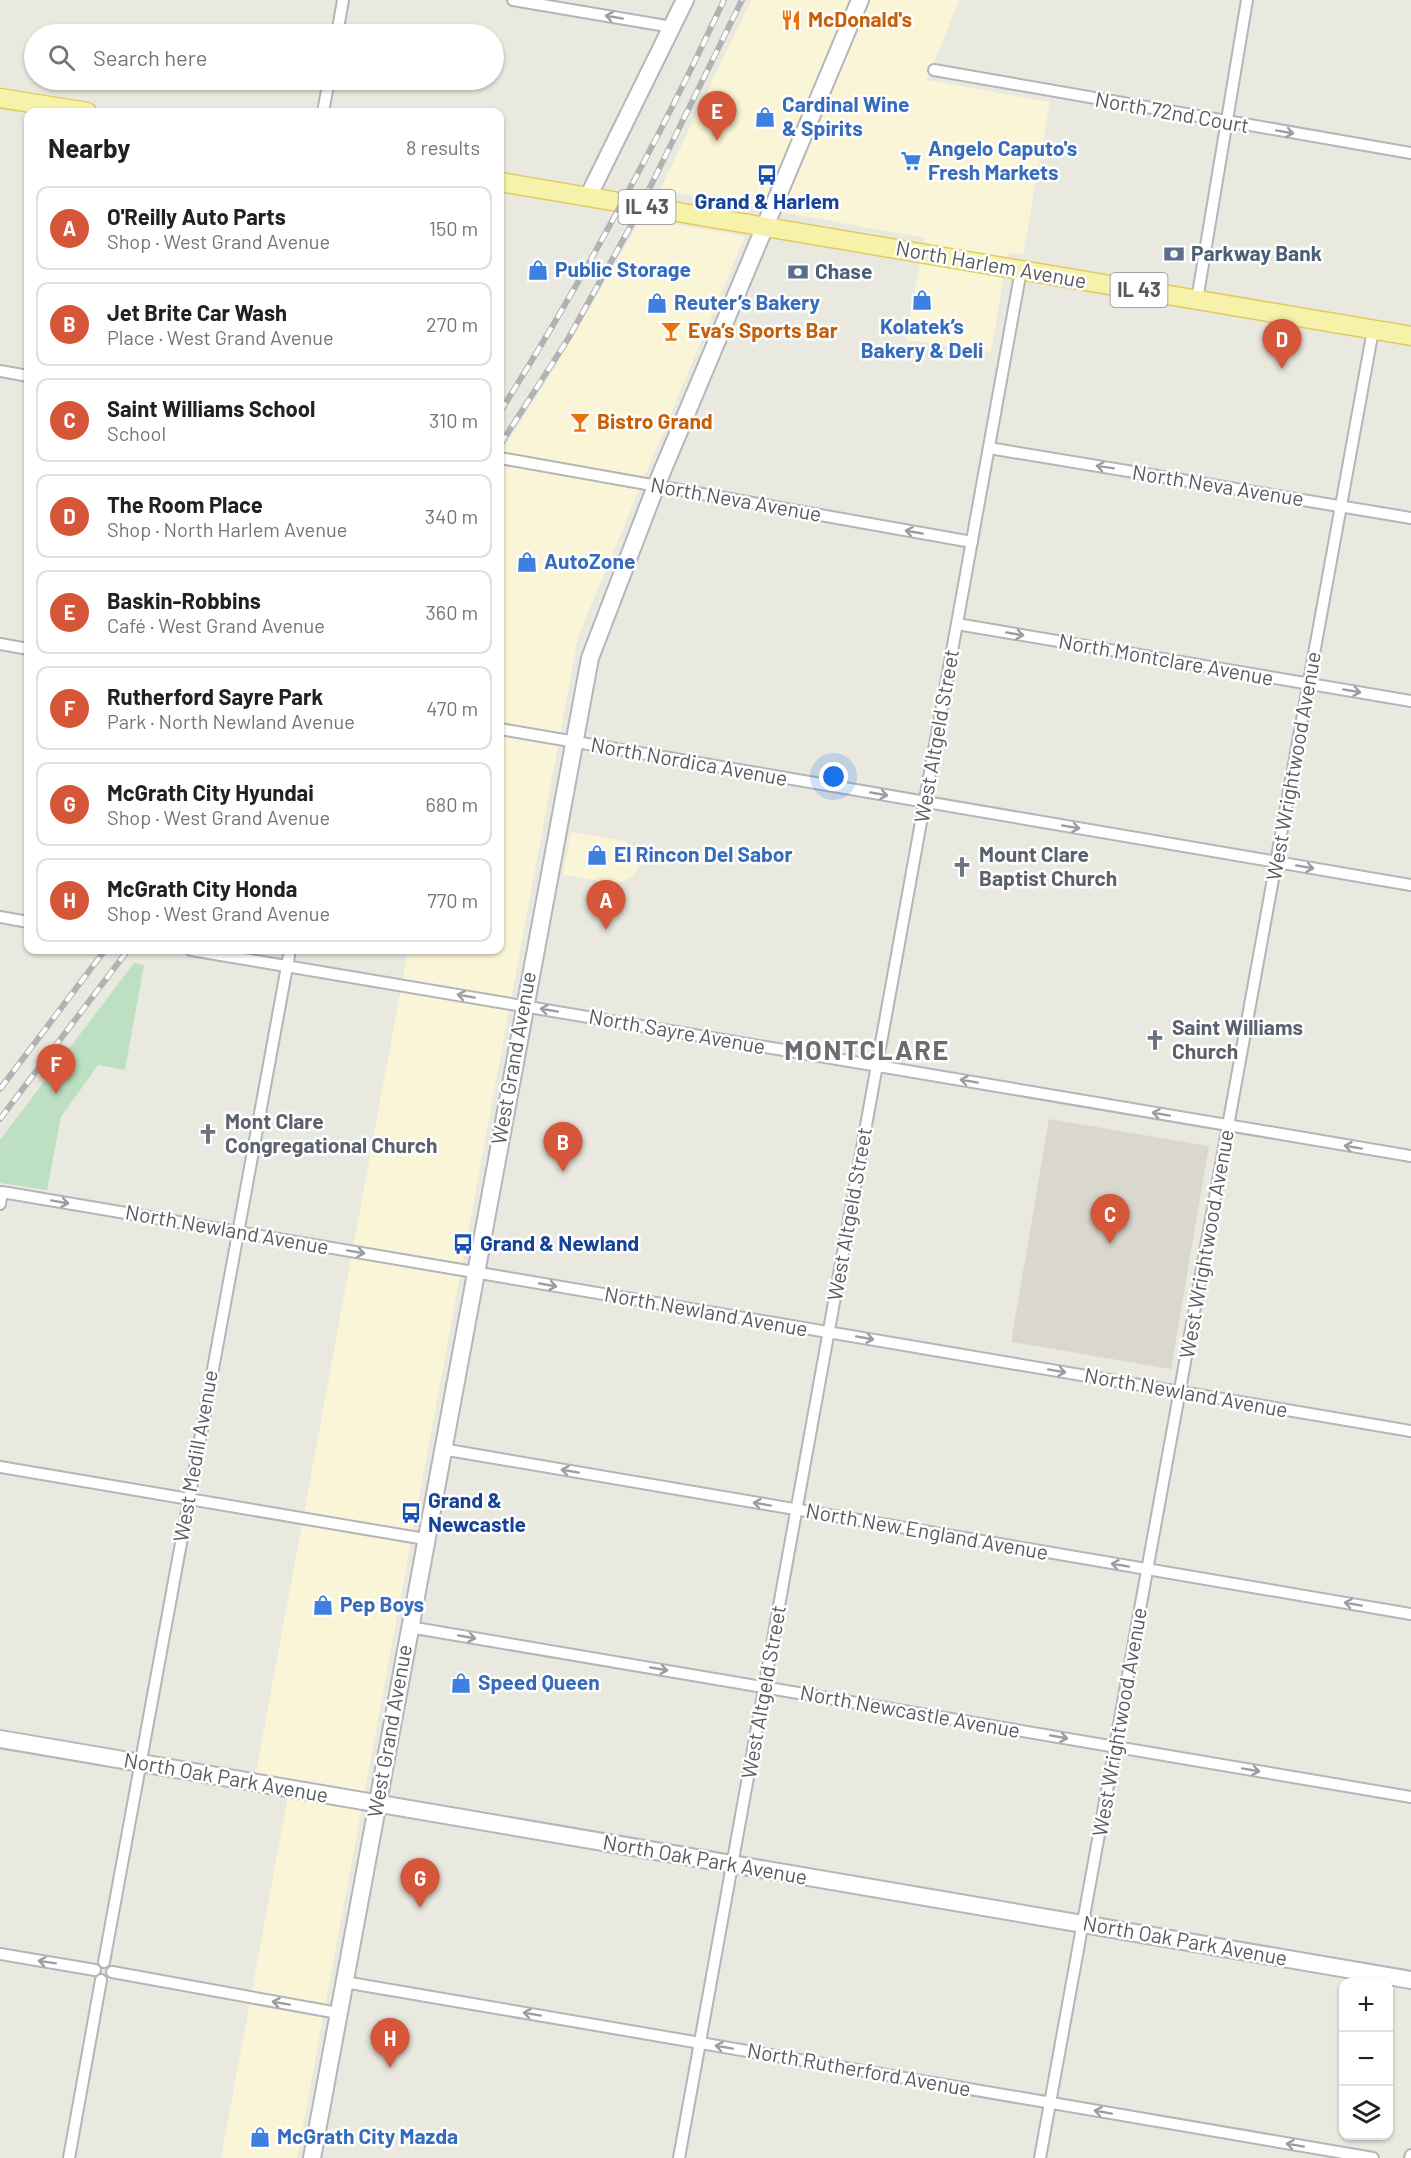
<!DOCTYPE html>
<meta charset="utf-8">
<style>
body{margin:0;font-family:Barlow,sans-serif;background:#f2f2f2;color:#202124}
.controls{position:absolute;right:18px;bottom:18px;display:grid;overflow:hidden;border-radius:12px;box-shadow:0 2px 4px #0004}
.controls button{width:54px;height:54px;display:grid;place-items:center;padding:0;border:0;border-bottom:2px solid #e0e0e0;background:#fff;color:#202124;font:30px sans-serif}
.you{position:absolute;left:834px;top:777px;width:21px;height:21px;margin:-15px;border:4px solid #fff;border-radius:50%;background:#1a73e8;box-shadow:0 0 0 9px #1a73e833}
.badge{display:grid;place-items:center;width:39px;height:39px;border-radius:50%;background:#d6563a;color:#fff;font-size:20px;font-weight:700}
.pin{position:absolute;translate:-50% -50px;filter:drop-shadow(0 2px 3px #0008)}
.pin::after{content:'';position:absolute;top:32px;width:21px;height:18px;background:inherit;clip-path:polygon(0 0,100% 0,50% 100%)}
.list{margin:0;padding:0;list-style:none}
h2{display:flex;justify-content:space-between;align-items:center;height:78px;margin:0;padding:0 24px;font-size:26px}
h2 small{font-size:20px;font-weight:400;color:#757577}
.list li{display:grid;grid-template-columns:39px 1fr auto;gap:18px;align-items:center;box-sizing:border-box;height:84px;margin:0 12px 12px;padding:0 12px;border:2px solid #e0e0e0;border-radius:12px}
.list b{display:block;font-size:22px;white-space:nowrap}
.list p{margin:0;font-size:20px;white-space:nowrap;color:#757577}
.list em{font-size:20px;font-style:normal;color:#757577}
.icon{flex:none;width:33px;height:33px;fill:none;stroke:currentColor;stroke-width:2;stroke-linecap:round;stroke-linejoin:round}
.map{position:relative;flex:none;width:1411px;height:2158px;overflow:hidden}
.search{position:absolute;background:#fff;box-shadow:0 2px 4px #0004;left:24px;top:24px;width:480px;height:66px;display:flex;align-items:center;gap:15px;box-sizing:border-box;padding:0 21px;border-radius:33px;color:#757577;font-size:22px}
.panel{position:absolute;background:#fff;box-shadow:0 2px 4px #0004;left:24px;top:108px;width:480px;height:846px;border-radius:12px}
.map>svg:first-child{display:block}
.commercial{fill:#f9f5d6}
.education{fill:#dad8ce}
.green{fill:#bee0c2}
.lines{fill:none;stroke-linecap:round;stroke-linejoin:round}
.street-casing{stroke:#b3b5b9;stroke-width:14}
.secondary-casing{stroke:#b4b6bb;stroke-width:20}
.primary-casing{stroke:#e2cb61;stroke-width:21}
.street{stroke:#fff;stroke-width:10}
.secondary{stroke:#fff;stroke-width:16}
.primary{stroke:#f6f2a9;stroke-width:18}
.rail-casing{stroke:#b1b2b2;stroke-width:6}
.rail{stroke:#fff;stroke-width:4;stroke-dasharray:11;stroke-linecap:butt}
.oneway{stroke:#9b9d9f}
.labels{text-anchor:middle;stroke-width:5;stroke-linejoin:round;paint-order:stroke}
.shield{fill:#fff;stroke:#8b8c8f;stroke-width:1.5}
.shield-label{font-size:20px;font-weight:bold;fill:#595b5f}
.food-label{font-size:21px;font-weight:bold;fill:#c56008;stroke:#fff;text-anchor:start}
.shop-label{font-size:21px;font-weight:bold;fill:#366cbe;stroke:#fff;text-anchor:start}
.street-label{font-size:21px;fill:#595b5f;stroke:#fff}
.transit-label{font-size:21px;font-weight:bold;fill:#164399;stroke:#fff;text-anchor:start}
.service-label{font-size:21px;font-weight:bold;fill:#4e5e75;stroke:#fff;text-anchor:start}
.worship-label{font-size:21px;font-weight:bold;fill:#5b616d;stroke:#fff;text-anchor:start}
.district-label{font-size:27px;font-weight:bold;letter-spacing:1.5px;fill:#6a6d71;stroke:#fff}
</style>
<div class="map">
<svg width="1411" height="2158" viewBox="0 0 1411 2158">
<rect width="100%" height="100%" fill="#eae9e0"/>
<g class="commercial">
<path d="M751,0H959L927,80L1050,102L1023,255L1008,252L991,352L906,340L925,238L660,190Z"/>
<path d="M641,219L745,236L578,637L297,2158H221L288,1796L253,1789L408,950H500V454L557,364Z"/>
<path d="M571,832L624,841L632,846L638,855V867L633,877L616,884L563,875Z"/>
</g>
<path class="education" d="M1049,1119L1209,1146L1171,1369L1011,1342Z"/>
<path class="green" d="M134,963L144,965L125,1070L98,1065L61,1117L47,1190L0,1183V1140Z"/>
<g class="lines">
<g class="street-casing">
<g id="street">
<path d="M513,0L672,27"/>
<path d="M337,34L343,0"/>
<path d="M934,70L1411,153"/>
<path d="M323,112L329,80"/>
<path d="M1197,300L1247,0"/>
<path d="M0,371L28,376"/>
<path d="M989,448L1411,518"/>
<path d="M500,458L972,542"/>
<path d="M957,624L1411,701"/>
<path d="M0,644L28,649"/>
<path d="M500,729L1411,885"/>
<path d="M0,917L28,922"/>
<path d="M191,950L1411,1156"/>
<path d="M0,1204L2,1192L1411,1431"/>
<path d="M442,1449L1411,1614"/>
<path d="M0,1467L425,1539"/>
<path d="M409,1627L1411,1797"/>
<path d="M0,1954L95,1970"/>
<path d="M104,1962L290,950"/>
<path d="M112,1972L338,2013"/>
<path d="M344,1982L1373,2158"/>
<path d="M69,2158L101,1980"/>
<path d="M679,2158L1021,270"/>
<path d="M1040,2158L1373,330"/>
<path d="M1410,2158L1411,2155"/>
</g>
</g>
<g class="secondary-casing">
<g id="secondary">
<path d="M588,197L685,0"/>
<path d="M0,1739L1411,1980"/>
<path d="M312,2158L590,658L656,486L860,0"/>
</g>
</g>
<g class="primary-casing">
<g id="primary">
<path d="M0,98L87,112"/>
<path d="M500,182L1411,336"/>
</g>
</g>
<use href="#street" class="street"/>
<use href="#secondary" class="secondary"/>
<use href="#primary" class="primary"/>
<g class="rail-casing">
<g id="rail">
<path d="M500,412C583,280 658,142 724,0"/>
<path d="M500,445L568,339L633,222L742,0"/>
<path d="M0,1089L105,950"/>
<path d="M0,1119L128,950"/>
</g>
</g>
<use href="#rail" class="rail"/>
</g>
<defs><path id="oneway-shaft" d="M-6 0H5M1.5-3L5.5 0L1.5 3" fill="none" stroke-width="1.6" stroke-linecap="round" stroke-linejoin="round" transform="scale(1.5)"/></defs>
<g class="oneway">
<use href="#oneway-shaft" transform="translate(614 17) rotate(-170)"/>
<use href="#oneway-shaft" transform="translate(1285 132) rotate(10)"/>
<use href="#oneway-shaft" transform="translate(1105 467) rotate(-171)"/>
<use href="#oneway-shaft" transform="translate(914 532) rotate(-170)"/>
<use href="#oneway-shaft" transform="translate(1015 634) rotate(10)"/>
<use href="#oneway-shaft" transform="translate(1352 691) rotate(10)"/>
<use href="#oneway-shaft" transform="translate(879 794) rotate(10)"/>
<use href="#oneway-shaft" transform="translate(1071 827) rotate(10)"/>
<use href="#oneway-shaft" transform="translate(1305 867) rotate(10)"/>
<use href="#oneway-shaft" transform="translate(466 996) rotate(-170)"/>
<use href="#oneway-shaft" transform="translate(549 1010) rotate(-170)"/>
<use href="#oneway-shaft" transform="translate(969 1081) rotate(-170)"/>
<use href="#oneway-shaft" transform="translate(1161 1114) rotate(-170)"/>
<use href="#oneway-shaft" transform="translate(1353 1147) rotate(-170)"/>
<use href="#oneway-shaft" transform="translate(60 1202) rotate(10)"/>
<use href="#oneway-shaft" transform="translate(356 1252) rotate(10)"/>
<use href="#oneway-shaft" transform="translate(548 1285) rotate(10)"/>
<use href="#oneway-shaft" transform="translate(865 1338) rotate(10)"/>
<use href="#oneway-shaft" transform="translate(1057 1371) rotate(10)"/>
<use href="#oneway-shaft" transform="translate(570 1471) rotate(-170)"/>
<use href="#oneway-shaft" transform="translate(762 1504) rotate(-170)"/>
<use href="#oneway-shaft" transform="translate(1120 1565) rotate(-170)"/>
<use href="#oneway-shaft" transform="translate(1353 1604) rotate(-170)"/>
<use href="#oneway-shaft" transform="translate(467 1637) rotate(10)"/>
<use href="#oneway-shaft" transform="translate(659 1669) rotate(10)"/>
<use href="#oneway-shaft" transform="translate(1059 1737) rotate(10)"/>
<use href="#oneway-shaft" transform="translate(1251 1770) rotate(10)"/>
<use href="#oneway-shaft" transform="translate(47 1962) rotate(-171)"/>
<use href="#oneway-shaft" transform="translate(281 2003) rotate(-170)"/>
<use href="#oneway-shaft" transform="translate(532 2014) rotate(-170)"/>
<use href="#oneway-shaft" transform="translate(724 2047) rotate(-170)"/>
<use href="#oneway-shaft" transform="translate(1103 2112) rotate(-170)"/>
<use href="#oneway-shaft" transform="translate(1295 2145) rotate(-170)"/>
</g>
<defs>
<g id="restaurant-bare" transform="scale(1.62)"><path d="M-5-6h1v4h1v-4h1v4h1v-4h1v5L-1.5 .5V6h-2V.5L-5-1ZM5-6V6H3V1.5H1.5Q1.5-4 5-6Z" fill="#e8710a" stroke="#fff" stroke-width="2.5" paint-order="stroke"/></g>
<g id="shop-bare" transform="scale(1.62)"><path d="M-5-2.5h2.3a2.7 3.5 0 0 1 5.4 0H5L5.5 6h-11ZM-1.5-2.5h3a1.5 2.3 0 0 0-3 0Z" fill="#3f7fe0" stroke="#fff" stroke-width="2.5" paint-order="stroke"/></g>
<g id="supermarket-bare" transform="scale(1.62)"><path d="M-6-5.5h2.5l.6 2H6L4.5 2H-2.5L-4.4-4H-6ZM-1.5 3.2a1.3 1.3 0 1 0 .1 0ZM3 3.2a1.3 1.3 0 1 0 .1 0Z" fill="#3f7fe0" stroke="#fff" stroke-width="2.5" paint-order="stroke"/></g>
<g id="bus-bare" transform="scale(1.62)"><path d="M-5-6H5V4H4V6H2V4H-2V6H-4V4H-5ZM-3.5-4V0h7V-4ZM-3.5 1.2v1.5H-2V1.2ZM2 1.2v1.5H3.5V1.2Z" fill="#1a4fb4" stroke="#fff" stroke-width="2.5" paint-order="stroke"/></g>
<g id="bank-bare" transform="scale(1.62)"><path d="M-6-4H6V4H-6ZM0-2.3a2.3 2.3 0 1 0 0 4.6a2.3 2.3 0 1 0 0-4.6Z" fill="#5c6f8a" stroke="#fff" stroke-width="2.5" paint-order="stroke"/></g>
<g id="bar-bare" transform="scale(1.62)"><path d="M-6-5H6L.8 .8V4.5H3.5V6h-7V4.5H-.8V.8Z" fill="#e8710a" stroke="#fff" stroke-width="2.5" paint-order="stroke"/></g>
<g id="church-bare" transform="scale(1.62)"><path d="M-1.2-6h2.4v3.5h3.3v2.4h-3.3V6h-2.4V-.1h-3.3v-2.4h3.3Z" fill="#6b7280" stroke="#fff" stroke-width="2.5" paint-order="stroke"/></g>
</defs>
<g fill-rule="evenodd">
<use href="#restaurant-bare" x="791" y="20"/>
<use href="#shop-bare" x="765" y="117"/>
<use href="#supermarket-bare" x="911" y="161"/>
<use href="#bus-bare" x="767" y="175"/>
<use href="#bank-bare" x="1174" y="254"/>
<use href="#shop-bare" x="538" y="270"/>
<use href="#bank-bare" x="798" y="272"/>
<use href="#shop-bare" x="922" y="300"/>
<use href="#shop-bare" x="657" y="303"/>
<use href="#bar-bare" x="671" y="331"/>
<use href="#bar-bare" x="580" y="422"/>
<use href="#shop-bare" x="527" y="562"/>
<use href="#shop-bare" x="597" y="855"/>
<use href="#church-bare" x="962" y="867"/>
<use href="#church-bare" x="1155" y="1040"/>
<use href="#church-bare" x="208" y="1134"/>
<use href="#bus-bare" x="463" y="1244"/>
<use href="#bus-bare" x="411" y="1513"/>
<use href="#shop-bare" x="323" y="1605"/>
<use href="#shop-bare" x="461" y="1683"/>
<use href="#shop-bare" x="260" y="2137"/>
</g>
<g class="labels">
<g class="shield">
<rect x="618.5" y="190" width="57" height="34" rx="4.5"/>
<rect x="1110.5" y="273" width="57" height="34" rx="4.5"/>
</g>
<g class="shield-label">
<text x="647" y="214">IL 43</text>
<text x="1139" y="297">IL 43</text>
</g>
<g class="food-label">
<text x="808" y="27">McDonald's</text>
<text x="688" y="338">Eva’s Sports Bar</text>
<text x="597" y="429">Bistro Grand</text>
</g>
<g class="shop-label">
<text x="782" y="112">Cardinal Wine<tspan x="782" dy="24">&amp; Spirits</tspan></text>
<text x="928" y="156">Angelo Caputo's<tspan x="928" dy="24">Fresh Markets</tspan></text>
<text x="555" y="277">Public Storage</text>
<text x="674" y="310">Reuter’s Bakery</text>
<text x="922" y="334" text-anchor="middle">Kolatek’s<tspan x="922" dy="24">Bakery &amp; Deli</tspan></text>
<text x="544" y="569">AutoZone</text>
<text x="614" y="862">El Rincon Del Sabor</text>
<text x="340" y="1612">Pep Boys</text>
<text x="478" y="1690">Speed Queen</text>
<text x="277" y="2144">McGrath City Mazda</text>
</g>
<g class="street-label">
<text transform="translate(1172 113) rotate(10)" y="7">North 72nd Court</text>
<text transform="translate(991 265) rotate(10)" y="7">North Harlem Avenue</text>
<text transform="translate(1218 486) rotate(9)" y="7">North Neva Avenue</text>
<text transform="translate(736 500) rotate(10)" y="7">North Neva Avenue</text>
<text transform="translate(1166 660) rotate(10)" y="7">North Montclare Avenue</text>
<text transform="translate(937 736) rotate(-80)" y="7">West Altgeld Street</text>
<text transform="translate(689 762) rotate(10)" y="7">North Nordica Avenue</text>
<text transform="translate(1294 766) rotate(-80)" y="7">West Wrightwood Avenue</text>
<text transform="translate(677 1032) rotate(10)" y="7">North Sayre Avenue</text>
<text transform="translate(514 1058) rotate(-80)" y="7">West Grand Avenue</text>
<text transform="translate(850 1214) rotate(-80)" y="7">West Altgeld Street</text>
<text transform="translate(227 1230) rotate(10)" y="7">North Newland Avenue</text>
<text transform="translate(1207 1244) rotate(-80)" y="7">West Wrightwood Avenue</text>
<text transform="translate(706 1312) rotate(10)" y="7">North Newland Avenue</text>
<text transform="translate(1186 1393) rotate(10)" y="7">North Newland Avenue</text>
<text transform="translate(196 1456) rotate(-80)" y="7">West Medill Avenue</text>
<text transform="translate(927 1532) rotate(10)" y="7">North New England Avenue</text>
<text transform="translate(764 1692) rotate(-80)" y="7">West Altgeld Street</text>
<text transform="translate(910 1712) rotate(10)" y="7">North Newcastle Avenue</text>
<text transform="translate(1120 1722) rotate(-80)" y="7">West Wrightwood Avenue</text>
<text transform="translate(390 1731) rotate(-80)" y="7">West Grand Avenue</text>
<text transform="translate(226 1778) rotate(10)" y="7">North Oak Park Avenue</text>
<text transform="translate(705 1860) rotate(10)" y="7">North Oak Park Avenue</text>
<text transform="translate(1185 1941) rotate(10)" y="7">North Oak Park Avenue</text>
<text transform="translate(859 2070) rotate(10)" y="7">North Rutherford Avenue</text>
</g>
<g class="transit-label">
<text x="767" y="209" text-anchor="middle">Grand &amp; Harlem</text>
<text x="480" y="1251">Grand &amp; Newland</text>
<text x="428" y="1508">Grand &amp;<tspan x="428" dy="24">Newcastle</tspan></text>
</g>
<g class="service-label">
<text x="1191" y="261">Parkway Bank</text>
<text x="815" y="279">Chase</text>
</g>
<g class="worship-label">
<text x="979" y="862">Mount Clare<tspan x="979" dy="24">Baptist Church</tspan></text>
<text x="1172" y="1035">Saint Williams<tspan x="1172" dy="24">Church</tspan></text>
<text x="225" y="1129">Mont Clare<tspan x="225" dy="24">Congregational Church</tspan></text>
</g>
<g class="district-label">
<text x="867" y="1060">MONTCLARE</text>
</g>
</g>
</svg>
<div class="controls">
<button>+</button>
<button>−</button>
<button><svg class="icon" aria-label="layers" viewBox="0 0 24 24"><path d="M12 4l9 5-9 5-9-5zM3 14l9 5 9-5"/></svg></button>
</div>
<div class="you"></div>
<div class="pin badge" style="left:606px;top:930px">A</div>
<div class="pin badge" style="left:563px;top:1172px">B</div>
<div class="pin badge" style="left:1110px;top:1244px">C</div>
<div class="pin badge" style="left:1282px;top:369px">D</div>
<div class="pin badge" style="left:717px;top:141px">E</div>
<div class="pin badge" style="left:56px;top:1094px">F</div>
<div class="pin badge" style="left:420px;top:1908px">G</div>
<div class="pin badge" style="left:390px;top:2068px">H</div>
<div class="search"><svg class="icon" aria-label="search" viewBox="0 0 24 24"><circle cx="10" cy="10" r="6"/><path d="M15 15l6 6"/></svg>Search here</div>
<section class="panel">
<h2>Nearby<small>8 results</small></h2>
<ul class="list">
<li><span class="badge">A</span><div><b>O'Reilly Auto Parts</b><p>Shop · West Grand Avenue</p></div><em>150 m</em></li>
<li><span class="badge">B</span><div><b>Jet Brite Car Wash</b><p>Place · West Grand Avenue</p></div><em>270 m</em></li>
<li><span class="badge">C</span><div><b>Saint Williams School</b><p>School</p></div><em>310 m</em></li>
<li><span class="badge">D</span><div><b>The Room Place</b><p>Shop · North Harlem Avenue</p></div><em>340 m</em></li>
<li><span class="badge">E</span><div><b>Baskin-Robbins</b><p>Café · West Grand Avenue</p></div><em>360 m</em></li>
<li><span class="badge">F</span><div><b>Rutherford Sayre Park</b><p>Park · North Newland Avenue</p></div><em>470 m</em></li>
<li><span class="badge">G</span><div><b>McGrath City Hyundai</b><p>Shop · West Grand Avenue</p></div><em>680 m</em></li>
<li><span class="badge">H</span><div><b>McGrath City Honda</b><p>Shop · West Grand Avenue</p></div><em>770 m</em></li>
</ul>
</section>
</div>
